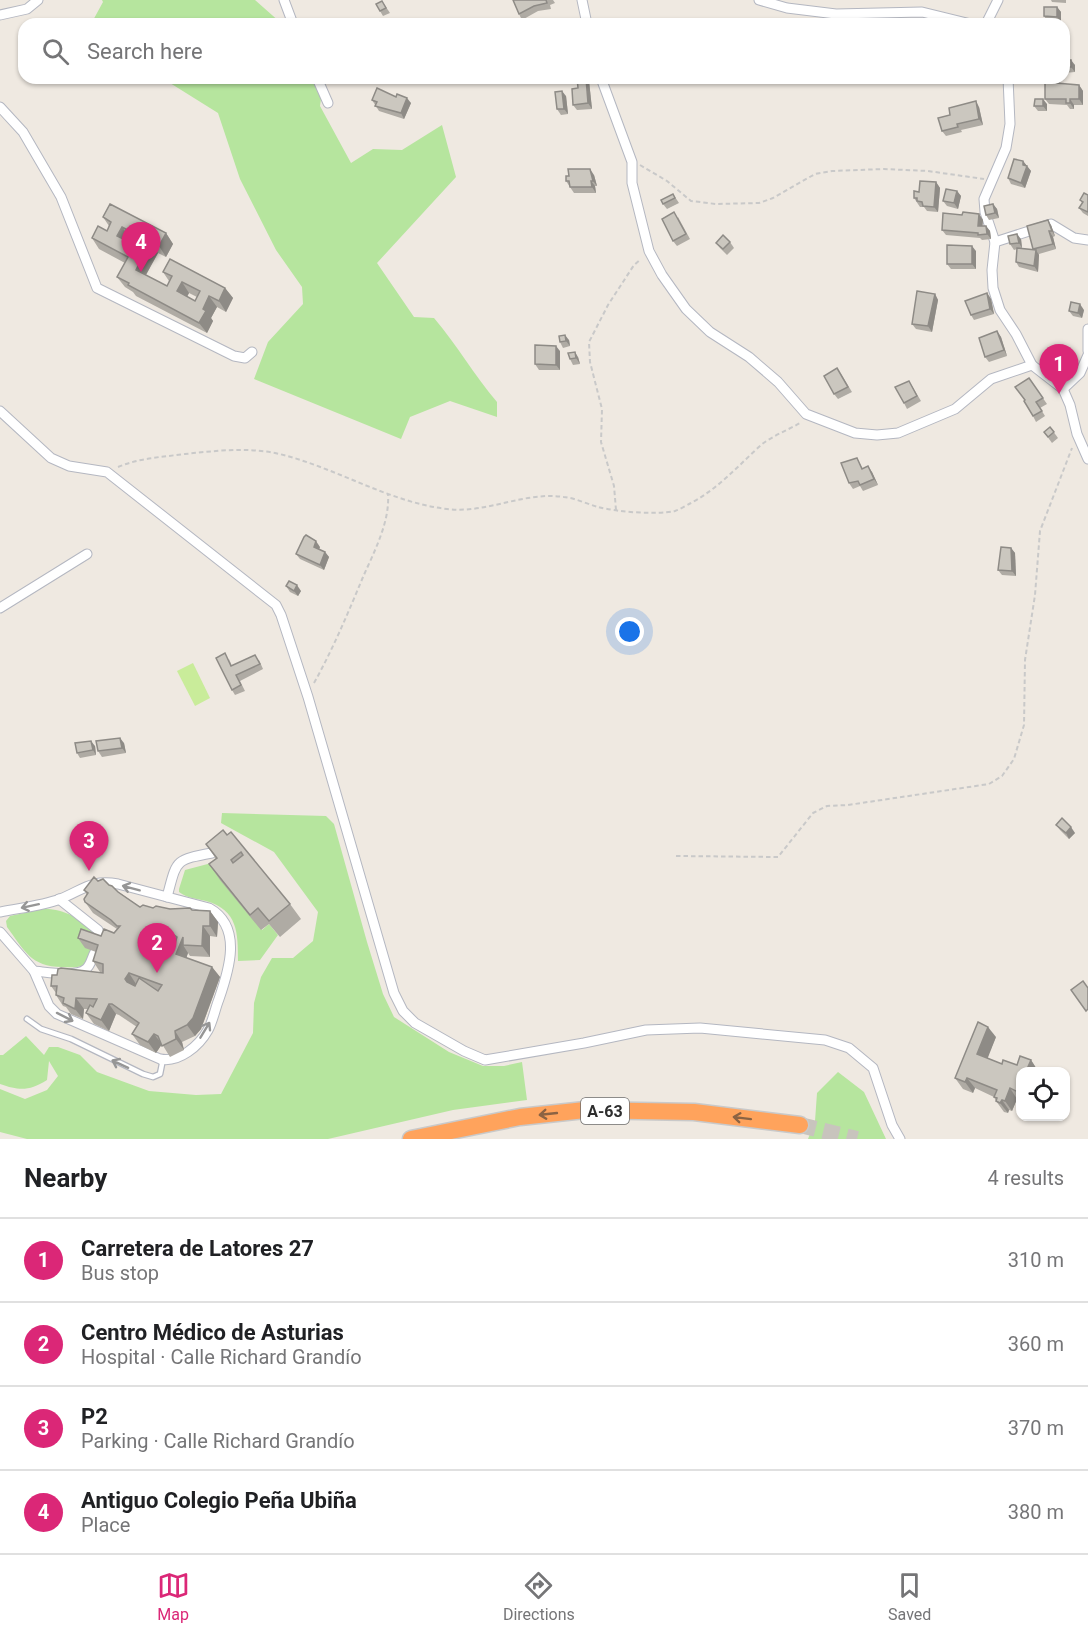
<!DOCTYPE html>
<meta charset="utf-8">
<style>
body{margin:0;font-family:Roboto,sans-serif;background:#f6f6f6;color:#202124}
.controls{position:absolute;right:18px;bottom:18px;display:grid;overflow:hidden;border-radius:12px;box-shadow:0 2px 4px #0004}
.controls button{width:54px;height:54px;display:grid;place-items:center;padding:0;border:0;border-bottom:2px solid #e0e0e0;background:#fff;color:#202124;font:30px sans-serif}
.you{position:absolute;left:630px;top:632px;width:21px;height:21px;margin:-15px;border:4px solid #fff;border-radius:50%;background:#1a73e8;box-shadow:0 0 0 9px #1a73e833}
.badge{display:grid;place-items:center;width:39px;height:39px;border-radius:50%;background:#db2777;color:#fff;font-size:20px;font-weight:700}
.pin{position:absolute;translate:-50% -50px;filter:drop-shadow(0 2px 3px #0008)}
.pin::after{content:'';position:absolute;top:32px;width:21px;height:18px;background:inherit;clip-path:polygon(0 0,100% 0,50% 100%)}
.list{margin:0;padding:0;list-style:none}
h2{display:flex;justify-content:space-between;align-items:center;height:78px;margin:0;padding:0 24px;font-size:26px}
h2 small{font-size:20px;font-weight:400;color:#757577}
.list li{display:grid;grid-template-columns:39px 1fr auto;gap:18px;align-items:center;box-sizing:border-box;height:84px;padding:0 24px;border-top:2px solid #e0e0e0}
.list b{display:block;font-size:22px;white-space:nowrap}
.list p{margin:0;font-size:20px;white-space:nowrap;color:#757577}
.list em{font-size:20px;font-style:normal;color:#757577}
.icon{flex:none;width:33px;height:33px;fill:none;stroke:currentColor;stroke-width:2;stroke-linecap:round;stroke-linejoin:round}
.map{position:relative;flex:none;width:1088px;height:1139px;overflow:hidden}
.search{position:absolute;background:#fff;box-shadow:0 2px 4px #0004;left:18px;right:18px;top:18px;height:66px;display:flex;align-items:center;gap:15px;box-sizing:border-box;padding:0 21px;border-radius:18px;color:#757577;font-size:22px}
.sheet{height:414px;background:#fff}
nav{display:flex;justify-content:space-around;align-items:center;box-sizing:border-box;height:84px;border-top:2px solid #e0e0e0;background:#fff;font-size:16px;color:#757577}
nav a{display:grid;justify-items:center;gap:3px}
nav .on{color:#db2777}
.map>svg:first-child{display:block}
.green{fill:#b6e59e}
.pitch{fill:#c9ec9a}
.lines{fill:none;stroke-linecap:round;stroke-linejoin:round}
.motorway-tunnel{stroke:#c8c4bd;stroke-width:16;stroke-dasharray:16 8;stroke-linecap:butt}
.service-casing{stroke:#b4b7c1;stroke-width:7}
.minor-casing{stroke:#b4b7c1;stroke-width:11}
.motorway-casing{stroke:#c9c9c9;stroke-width:19}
.path{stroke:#c9c9c9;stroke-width:2;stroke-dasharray:4.5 3;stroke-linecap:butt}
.service{stroke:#fff;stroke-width:4.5}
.minor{stroke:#fff;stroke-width:9}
.motorway{stroke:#ffa35c;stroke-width:16}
.wall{fill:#afaba4;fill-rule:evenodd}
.shaded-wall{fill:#8e8b86}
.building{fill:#cbc7bf;stroke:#8e8b86;stroke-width:1.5;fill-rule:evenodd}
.oneway{stroke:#969696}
.oneway2{stroke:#8c6343}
.labels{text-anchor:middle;stroke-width:6;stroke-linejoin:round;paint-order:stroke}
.shield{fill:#fff;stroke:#6d6d6d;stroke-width:1.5}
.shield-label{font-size:16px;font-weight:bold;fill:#2e2e2e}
</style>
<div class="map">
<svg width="1088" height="1139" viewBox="0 0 1088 1139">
<rect width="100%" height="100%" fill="#efe9e1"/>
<g class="green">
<path d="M102,0H255L281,23L288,24H91L103,2Z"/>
<path d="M162,78H324L320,106L351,163L373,149L402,150L442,125L456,177L377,263L414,317L434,318C457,345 474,375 497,402V417L450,401L410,417L401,439L254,379L268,342L303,304L302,287L276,250L240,179L218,113Z"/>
<path d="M222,813L326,816L334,824L367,942L383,994L394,1017L449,1052L483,1066H504L522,1062L527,1100L453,1110L328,1139H27L0,1132V1089L25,1099L47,1090L58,1076L49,1061L47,1080C29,1091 20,1091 0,1084V1055H3L26,1036L44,1055L49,1047H58L80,1055L97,1072L149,1091L196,1095L221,1094L253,1033L254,1003L261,977L272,958H293L313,941L318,912L274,852L221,823Z"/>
<path d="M219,861L262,930L269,924L278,935L260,960L238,961C238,933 238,910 206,901C197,899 187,898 179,892V889L185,870Z"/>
<path d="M43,909C62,908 82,918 94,934C94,944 89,959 82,966C75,968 69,967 62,967C31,967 24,950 7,927L6,921L10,916Z"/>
<path d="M838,1072L864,1092L886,1139H808L815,1121L817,1093Z"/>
</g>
<path class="pitch" d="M193,663L210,698L195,706L177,671Z"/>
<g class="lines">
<path class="motorway-tunnel" d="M800,1125L857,1139"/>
<g class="service-casing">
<path id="service" d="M27,1019L41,1029L71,1039L143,1074L153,1077L160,1074L162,1064L160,1059"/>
</g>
<g class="minor-casing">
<g id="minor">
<path d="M284,0L293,24"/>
<path d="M582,0L587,24"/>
<path d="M759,0L787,8L836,14L922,12L971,24"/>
<path d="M0,15L27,9L38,0"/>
<path d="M986,24L998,0"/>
<path d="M317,78L328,103"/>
<path d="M601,78L632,162V183L649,251L662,275L686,309L710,332L749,357L778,382L806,414L855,433L877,435L898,433L955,409L991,379L1032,365"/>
<path d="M1008,78L1010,124L1006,148L984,199L985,212L995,242L992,270L993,288L1000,310L1016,334L1032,365L1063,389L1070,405L1077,434L1088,459"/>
<path d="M0,107L23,132L61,197L97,288L234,356L245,358L252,352"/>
<path d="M995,242L1051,224L1074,238L1088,240"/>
<path d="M1088,329V351"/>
<path d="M1063,389L1080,373L1088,355"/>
<path d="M0,411L51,458L69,466L107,472L276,605L281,615L308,697L394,993L403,1011L415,1023L464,1051L485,1060L584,1043L646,1030L700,1028L825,1040L849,1048L873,1068L892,1125L900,1139"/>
<path d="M0,608L87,554"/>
<path d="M167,897C177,860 174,860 212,853"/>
<path d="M59,899L98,930L100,937L98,943"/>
<path d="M0,912C19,908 42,906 60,899C83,890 91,879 118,884L209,908C243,927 229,970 219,999C215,1009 213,1021 208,1030C199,1046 179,1063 160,1059L57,1014L49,1006L34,971L0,932"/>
<path d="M34,971C46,972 77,978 86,969C91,965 92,957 95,952"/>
</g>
</g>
<g class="motorway-casing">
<path id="motorway" d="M411,1139L520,1117L585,1110L694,1112L800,1125"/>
</g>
<g class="path">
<path d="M640,165L667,181L691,201L716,204L759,203L773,198L815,174L832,171L884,169L928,171L984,179"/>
<path d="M118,467C139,458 162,457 185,454C214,451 245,447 275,453C334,466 387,502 447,509C487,514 524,491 564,497C575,498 587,504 598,507C617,512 656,515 675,511C681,509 687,505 691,503C719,488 738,466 761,445C772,436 788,430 800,423"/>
<path d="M616,510L614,486L601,442L602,409L590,362L589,342L608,305L634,265L641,259"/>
<path d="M314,683C333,649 348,613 363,577C374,552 390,522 388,494"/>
<path d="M676,856L778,857L813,813L827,806L848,805L989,784L1002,776L1014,759L1024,725L1025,660L1035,595L1040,531L1072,448"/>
</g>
<use href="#service" class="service"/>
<use href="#minor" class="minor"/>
<use href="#motorway" class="motorway"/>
</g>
<g class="wall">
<path d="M513,0H553L555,3L550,5L551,9L538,11L522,20L519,14Z"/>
<path d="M1051,0H1066V3L1052,2Z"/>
<path d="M382,1L390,13L383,16L380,11Z"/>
<path d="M1057,7L1061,12V22H1048L1044,16Z"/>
<path d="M1064,60L1075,65V72L1064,73Z"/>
<path d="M1045,78H1058L1060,81V84L1079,85L1083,91V105H1074V109H1070L1067,105L1049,104L1045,99Z"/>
<path d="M589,81L592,109L577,110L573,105L578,88Z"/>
<path d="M566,96L568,114L561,115L557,109Z"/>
<path d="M396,97L411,103L404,119L379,111L372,100Z"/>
<path d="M1047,104V111H1038L1034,106Z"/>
<path d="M979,107L983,125L961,130L962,132L946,136L942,131Z"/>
<path d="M1023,161L1031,171L1025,188L1011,184L1008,178Z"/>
<path d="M594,175L597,186H595L596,193H574L566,181Z"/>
<path d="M936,182L940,188L938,212L927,211L924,207H920L914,198L919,192Z"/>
<path d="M957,191L961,196L958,209L947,206L943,201Z"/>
<path d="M673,194L679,203L667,209L663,204Z"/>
<path d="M1088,195V216L1083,213L1079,208L1082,203L1080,200Z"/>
<path d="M993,204L997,209L999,218L989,220L986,215Z"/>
<path d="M979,214L983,220L982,226H986L990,231L991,239L982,240L980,238L946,235L942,230L962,215Z"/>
<path d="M103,217L166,233L173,244L166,257L158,253L146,275L167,286L169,281L163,272L225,288L233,298L226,312L217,307L211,318L213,321L207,333L136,296L133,292L125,287L117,277L125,263L99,249L92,238L107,231L109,226ZM130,238L136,242L135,245L128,242ZM189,293L197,297L195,301L187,297Z"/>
<path d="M678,217L690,239L677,246L673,241Z"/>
<path d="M1051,225L1055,236L1053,237L1056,249L1039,254V255L1038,272L1019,267L1016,262L1017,249L1014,250L1010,244L1021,239L1022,248H1021L1034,250L1027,226Z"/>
<path d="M730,242L734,248L727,255L720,248L716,243Z"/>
<path d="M976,251V269H951L947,264Z"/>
<path d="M987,293L991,299L994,314L974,320L971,315Z"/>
<path d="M935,294L938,300L932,332L916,329L912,324Z"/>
<path d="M1084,310L1082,318L1073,316L1069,311Z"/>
<path d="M997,331L1001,337L1007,356L989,362L985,357Z"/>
<path d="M569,340L570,346L563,348L560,342Z"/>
<path d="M560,351V370H539L535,364Z"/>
<path d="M578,357L580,364L573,365L570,359Z"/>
<path d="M841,374L852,392L838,399L834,394Z"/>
<path d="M1029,378L1047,404L1040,408L1045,416L1036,422L1025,400Z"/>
<path d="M909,381L921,401L907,409L904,403Z"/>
<path d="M1050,427L1058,438L1052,443L1044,432Z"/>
<path d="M857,458L863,469L872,472L878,485L863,491L860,486L853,489L849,483Z"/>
<path d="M320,547L319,549L325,552L329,557L324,570L300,559L296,554Z"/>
<path d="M1011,548L1015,553L1016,576L1002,575L998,570Z"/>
<path d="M286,586L301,591L298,596L290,592Z"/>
<path d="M229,659L232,666L259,660L263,669L240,681L245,691L235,695L232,690Z"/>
<path d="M124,743L126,753L102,757L98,751Z"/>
<path d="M95,746L96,755L80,758L77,753Z"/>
<path d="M1056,825L1075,833L1069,839L1060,830Z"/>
<path d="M223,830L290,904L301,919L280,937L269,924L261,930L220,880L209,864L216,859L206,844Z"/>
<path d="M98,881L109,885L140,907L210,911L218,922L217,937L210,936V957L190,956L188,953L186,958L212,967L220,977L201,1029L195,1036L182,1042L184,1050L170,1057L162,1044L156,1053L140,1045L132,1034L137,1027L119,1015L116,1014L109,1031L94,1024L86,1013L88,1009H84L83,1019L71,1014L66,1007L63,1006L56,995V993L51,986L57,975L103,972H100L93,961L96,952L85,948L78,938L101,936L114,933L117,929L93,913L85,902L87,895L84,890ZM148,943L151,945L174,946L172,953L148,945Z"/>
<path d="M996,1037L987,1058L1002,1064L1017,1065L1031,1060L1038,1071H1020V1100L1017,1099L1012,1111L1009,1110L1008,1113L1004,1112L996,1101L994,1097L975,1088L973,1093L963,1089L955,1078Z"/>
</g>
<g class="shaded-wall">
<path d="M1057,7L1061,12V22L1057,17Z"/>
<path d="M1071,60L1075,65V72L1071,67Z"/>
<path d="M586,78H587L589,81L592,109L588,103Z"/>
<path d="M1056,78H1058L1060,81V89L1056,83Z"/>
<path d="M1079,85L1083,91V105L1079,99Z"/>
<path d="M562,91L566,96L568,114L564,109Z"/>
<path d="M407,98L411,103L404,119L401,113Z"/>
<path d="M1043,99L1047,104V111L1043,106Z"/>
<path d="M1070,99L1074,105V109L1070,103Z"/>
<path d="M976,101L979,107L983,125L979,119Z"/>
<path d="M1023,161L1031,171L1025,188L1021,183L1023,165Z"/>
<path d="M590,169L594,175L597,186L593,181Z"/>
<path d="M591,181L595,186L596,193L592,187Z"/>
<path d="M936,182L940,188L938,212L934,207Z"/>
<path d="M957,191L961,196L958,209L954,203Z"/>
<path d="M993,204L997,209L999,218L995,213Z"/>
<path d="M979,214L983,220L982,231L978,226Z"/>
<path d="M1048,220L1051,225L1055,236L1052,231Z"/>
<path d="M986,226L990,231L991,239L987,234Z"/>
<path d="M122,227L130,238L125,247L117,236Z"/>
<path d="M1049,231L1053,237L1056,249L1053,244Z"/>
<path d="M166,233L173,244L166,257L159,246Z"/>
<path d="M1017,234L1021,239L1022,248L1019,243Z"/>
<path d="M150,242L158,253L143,280L136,270Z"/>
<path d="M972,246L976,251V269L972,264Z"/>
<path d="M1036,250L1039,255L1038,272L1034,266Z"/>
<path d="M182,282L189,293L184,302L177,291Z"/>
<path d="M225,288L233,298L226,312L219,301Z"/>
<path d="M987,293L991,299L994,314L990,309Z"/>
<path d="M935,294L938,300L932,332L928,326Z"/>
<path d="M209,296L217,307L211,318L213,321L207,333L199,323L203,309Z"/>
<path d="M1080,304L1084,310L1082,318L1078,313Z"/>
<path d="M997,331L1001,337L1007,356L1004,350Z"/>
<path d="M565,335L569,340L570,346L566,341Z"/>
<path d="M556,346L560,351V370L556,365Z"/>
<path d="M575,352L578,357L580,364L576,358Z"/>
<path d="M868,466L872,472L878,485L874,479Z"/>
<path d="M316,541L320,547L318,552L314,547Z"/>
<path d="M1011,548L1015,553L1016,576L1012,571Z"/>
<path d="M325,552L329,557L324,570L320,565Z"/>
<path d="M297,585L301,591L298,596L294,591Z"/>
<path d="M120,738L124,743L126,753L122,748Z"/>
<path d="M91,741L95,746L96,755L93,750Z"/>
<path d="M1071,827L1075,833L1069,839L1066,833Z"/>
<path d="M210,911L218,922L217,937L210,926Z"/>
<path d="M203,926L210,936V957L202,946Z"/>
<path d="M141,933L148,943L147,952L139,942Z"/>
<path d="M183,937V945L188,953L184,965L176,954Z"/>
<path d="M212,967L220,977L201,1029L195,1036L187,1025Z"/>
<path d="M129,973L136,984L134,993L125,979Z"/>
<path d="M76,998L84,1009L83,1019L75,1009Z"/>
<path d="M109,1004L116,1014L109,1031L101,1020Z"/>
<path d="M988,1027L996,1037L985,1065L977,1054Z"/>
<path d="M175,1031L182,1042L184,1050L176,1039Z"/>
<path d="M154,1034L162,1044L156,1053L148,1042Z"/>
<path d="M1031,1060L1038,1071H1029L1027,1069Z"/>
<path d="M967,1078L975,1088L973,1093L965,1082Z"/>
<path d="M1010,1088L1017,1099L1012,1111L1005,1101Z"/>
<path d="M1002,1100L1009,1110L1008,1113L1000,1103Z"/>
</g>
<g class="building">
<path d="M513,0H546L547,3L534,6L519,14Z"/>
<path d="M382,1L386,8L380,11L376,4Z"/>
<path d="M1044,7H1057V17L1044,16Z"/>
<path d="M923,19L956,24H923Z"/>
<path d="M879,20L880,24H866L865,22Z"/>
<path d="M417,21L419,24H409Z"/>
<rect x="1064" y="60" width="7" height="7"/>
<path d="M577,78H586L588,103L573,105L572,89L578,88Z"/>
<path d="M1045,78H1056V83L1079,85V99H1070V103H1066V99H1045Z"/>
<path d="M377,88L396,97L397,94L407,98L401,113L375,106L377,102L372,100Z"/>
<path d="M562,91L564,109H557L555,92Z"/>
<path d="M1035,99H1043V106H1034Z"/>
<path d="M976,101L979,119L957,124L958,127L942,131L938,118L950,115L949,108Z"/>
<path d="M1014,159L1023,161V165L1027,166L1021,183L1008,178Z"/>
<path d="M568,169H590L593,181H591L592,187H570L569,181H566V176H569Z"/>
<path d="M920,181L936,182L934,207L923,206L922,202L917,201V198H914V191L919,192Z"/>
<path d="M946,189L957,191L954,203L943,201Z"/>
<path d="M1084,193L1088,195V212L1079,208L1083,202L1080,200Z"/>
<path d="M673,194L675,198L663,204L661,200Z"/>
<path d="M110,204L166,233L159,246L150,242L136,270L167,286L172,276L163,272L170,259L225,288L219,301L209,296L203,309L206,311L199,323L128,285L129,283L117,277L128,257L92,238L98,226L107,231L111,222L103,217ZM122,227L139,236L135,245L117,236ZM182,282L200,291L195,301L177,291Z"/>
<path d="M993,204L995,213L986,215L984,206Z"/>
<path d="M674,212L686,234L673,241L662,219Z"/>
<path d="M963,212L979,214L978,226H986L987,234L978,235V233L942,230L943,213L962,215Z"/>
<path d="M1048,220L1052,231H1049L1053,244L1033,249L1027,226Z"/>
<path d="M1017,234L1019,243L1010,244L1008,236Z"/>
<path d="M723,235L730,242L723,249L716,243Z"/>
<path d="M947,245L972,246V264H947Z"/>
<path d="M1017,248L1036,250L1034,266L1016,262Z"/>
<path d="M917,291L935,294L928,326L912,324Z"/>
<path d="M987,293L990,309L971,315L965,301Z"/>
<path d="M1071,302L1080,304L1078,313L1069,311Z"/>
<path d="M997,331L1004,350L985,357L979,338Z"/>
<path d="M565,335L566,341L560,342L559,336Z"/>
<path d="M535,345L556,346V365L535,364Z"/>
<path d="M575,352L576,358L570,359L568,353Z"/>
<path d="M837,368L848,387L834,394L824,376Z"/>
<path d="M1029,378L1043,398L1036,402L1042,411L1033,416L1024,401L1025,400L1015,387Z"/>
<path d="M909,381L917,396L904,403L895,387Z"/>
<path d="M1050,427L1054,432L1048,437L1044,432Z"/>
<path d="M857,458L862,469L868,466L874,479L860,485L858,481L849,483L841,463Z"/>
<path d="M306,535L316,541L314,547L325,552L320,565L296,554L304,537Z"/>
<path d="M1001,547L1011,548L1012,571L998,570Z"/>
<path d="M289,581L297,585L294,591L286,586Z"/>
<path d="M225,653L231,666L255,655L260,664L236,675L241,685L232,690L216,658Z"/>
<path d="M120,738L122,748L98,751L96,741Z"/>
<path d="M91,741L93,750L77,753L75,743Z"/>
<path d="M1062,818L1071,827L1066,833L1056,825Z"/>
<path d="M223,830L227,835L231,832L290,904L269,921L258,908L250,915L209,864L217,858L206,844ZM241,852L243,855L233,863L231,860Z"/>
<path d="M94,877L98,881L103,879L109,885L112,886L118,892L140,907L143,905L153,908L156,906L170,909L190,908L192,910L210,911V926H203L202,946L183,945V937L176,954L212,967L193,1018L187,1025L175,1031L176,1039L162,1046L158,1036L154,1034L148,1042L132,1034L139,1023L112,1004H109L101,1020L86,1013L90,1005L93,1007L97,999L76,998L75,1009L63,1003L64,998L56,995L57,986H51L52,975H57L58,969L61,968L103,973V964L93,961L98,945L78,938L81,929L101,936L104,929L114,933L120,926H117L111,920L85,902L84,899L88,893L84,890ZM141,933L144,935H174L177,937L172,953L139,942ZM129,973L162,985L158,991L139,978L135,986L127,982L125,979Z"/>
<path d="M1083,981L1088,988V1009L1086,1011L1071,990Z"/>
<path d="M978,1022L988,1027L977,1054L1002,1064L1003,1060L1017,1065L1020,1056L1031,1060L1027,1069L1032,1071H1020V1093L1010,1088L1005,1101L1002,1100L1000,1103L996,1101L997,1098L994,1097L997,1090L967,1078L965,1082L955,1078Z"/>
</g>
<defs><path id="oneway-shaft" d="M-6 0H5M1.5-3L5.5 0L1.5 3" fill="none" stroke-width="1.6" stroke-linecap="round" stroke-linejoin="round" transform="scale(1.5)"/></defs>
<g class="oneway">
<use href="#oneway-shaft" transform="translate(131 888) rotate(-165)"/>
<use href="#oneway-shaft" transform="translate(30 906) rotate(168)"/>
<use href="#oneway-shaft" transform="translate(65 1017) rotate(27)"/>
<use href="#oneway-shaft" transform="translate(205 1030) rotate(-59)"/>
<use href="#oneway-shaft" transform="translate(120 1064) rotate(-155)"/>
</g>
<g class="oneway2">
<use href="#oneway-shaft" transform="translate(548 1114) rotate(174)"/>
<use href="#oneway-shaft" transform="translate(742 1118) rotate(-173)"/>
</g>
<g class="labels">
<rect class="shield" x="581" y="1098" width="48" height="26" rx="4.5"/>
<g class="shield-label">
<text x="605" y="1117">A-63</text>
</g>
</g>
</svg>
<div class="controls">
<button><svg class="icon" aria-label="locate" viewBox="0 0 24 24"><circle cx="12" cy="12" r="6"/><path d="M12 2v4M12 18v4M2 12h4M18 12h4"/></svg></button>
</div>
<div class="you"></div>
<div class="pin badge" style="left:1059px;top:394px">1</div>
<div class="pin badge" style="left:157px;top:973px">2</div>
<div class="pin badge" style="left:89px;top:871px">3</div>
<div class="pin badge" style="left:141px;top:272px">4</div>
<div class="search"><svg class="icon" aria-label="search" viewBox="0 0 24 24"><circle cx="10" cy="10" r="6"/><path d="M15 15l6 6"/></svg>Search here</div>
</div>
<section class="sheet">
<h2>Nearby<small>4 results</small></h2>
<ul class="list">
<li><span class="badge">1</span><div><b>Carretera de Latores 27</b><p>Bus stop</p></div><em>310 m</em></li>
<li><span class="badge">2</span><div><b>Centro Médico de Asturias</b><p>Hospital · Calle Richard Grandío</p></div><em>360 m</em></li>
<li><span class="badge">3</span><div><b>P2</b><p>Parking · Calle Richard Grandío</p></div><em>370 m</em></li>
<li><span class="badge">4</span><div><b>Antiguo Colegio Peña Ubiña</b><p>Place</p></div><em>380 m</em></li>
</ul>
</section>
<nav>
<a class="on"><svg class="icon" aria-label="map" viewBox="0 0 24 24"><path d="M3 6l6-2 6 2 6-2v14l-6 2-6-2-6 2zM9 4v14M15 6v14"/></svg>Map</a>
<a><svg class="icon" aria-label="directions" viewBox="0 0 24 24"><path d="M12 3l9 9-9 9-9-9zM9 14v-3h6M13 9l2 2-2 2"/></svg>Directions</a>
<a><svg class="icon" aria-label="saved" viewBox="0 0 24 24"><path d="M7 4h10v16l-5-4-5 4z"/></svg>Saved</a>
</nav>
